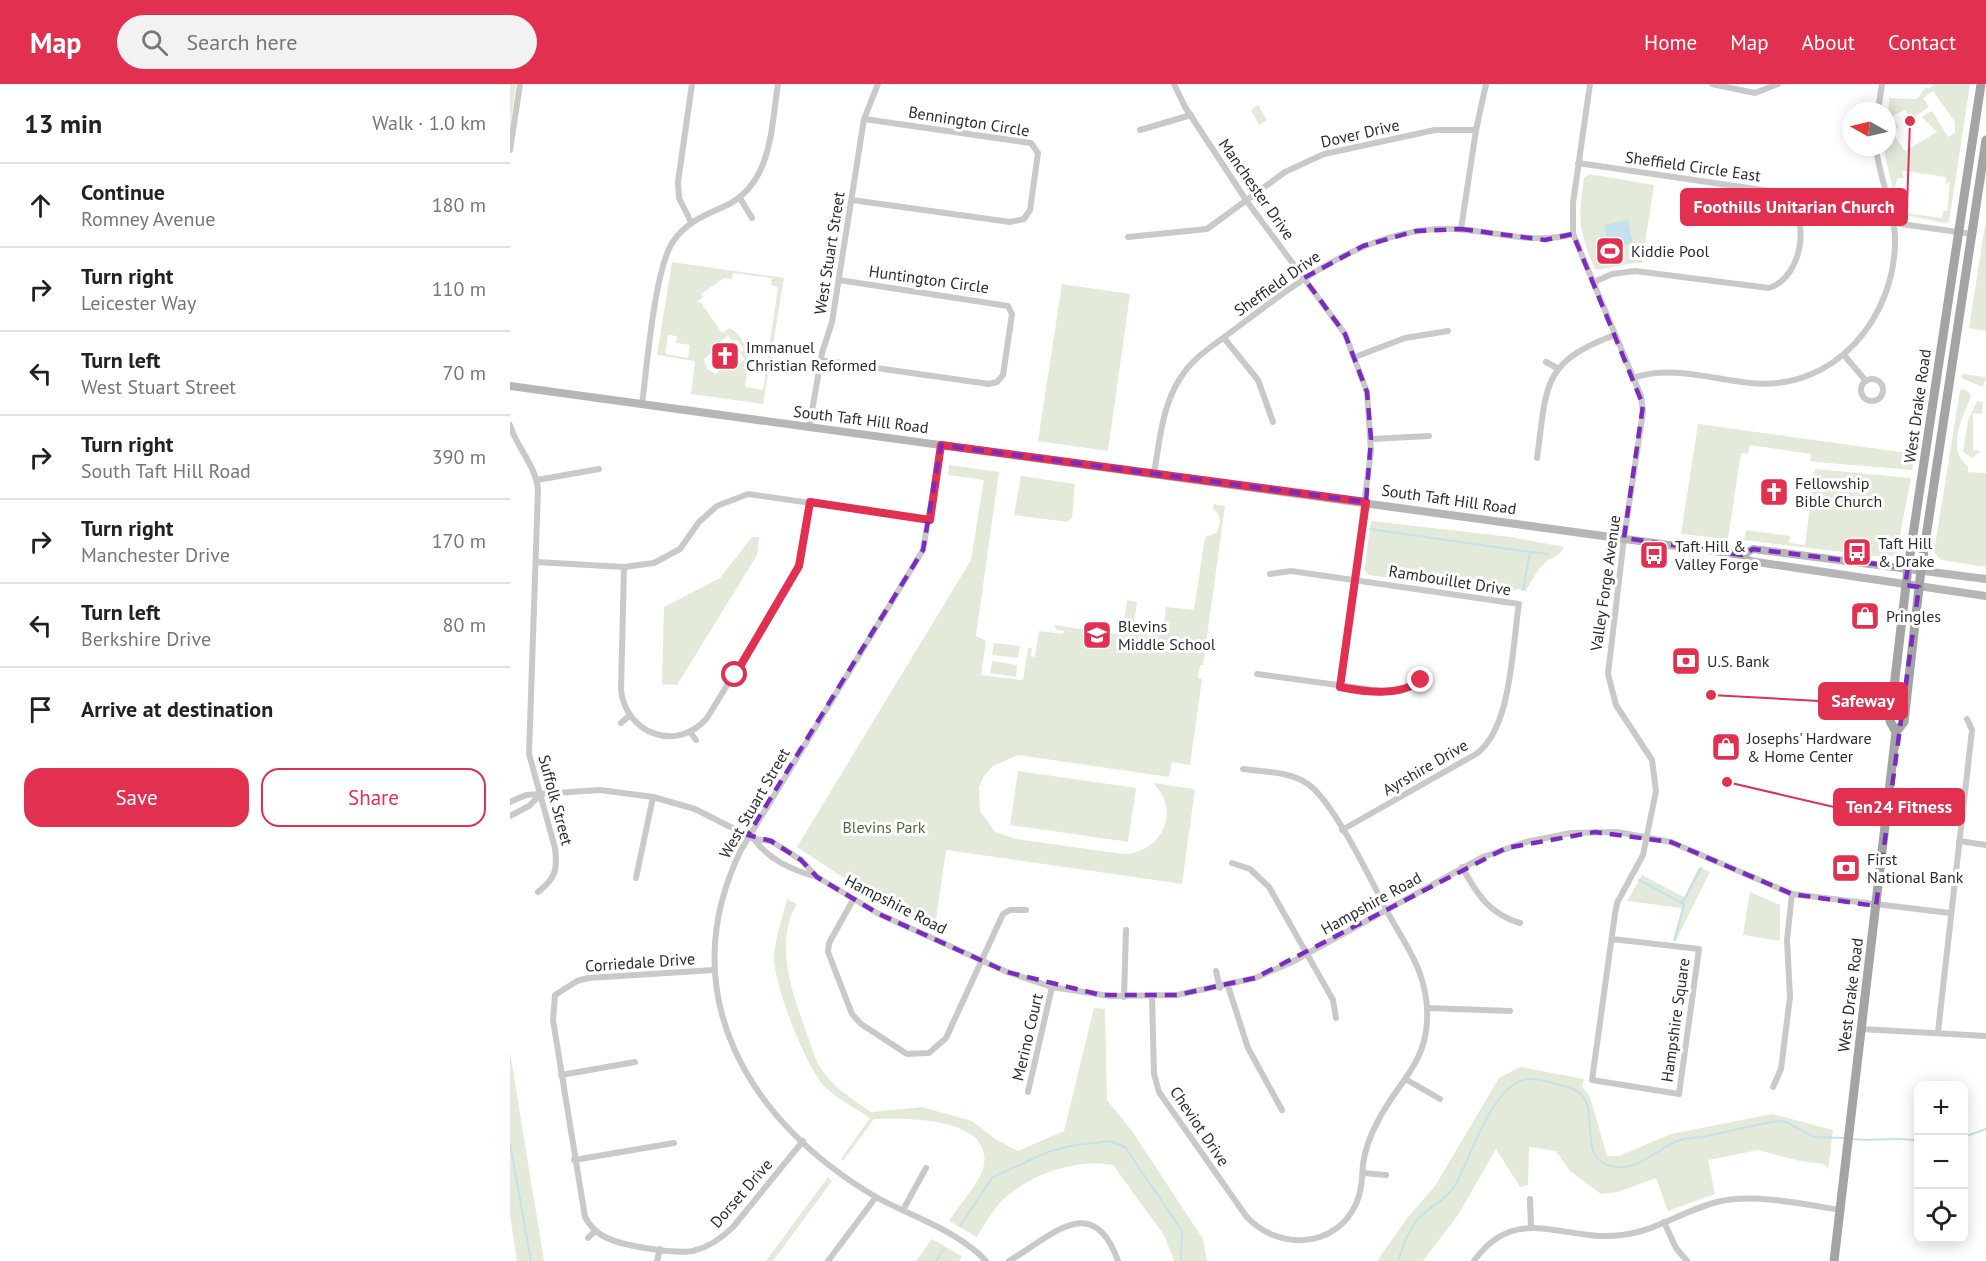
<!DOCTYPE html>
<meta charset="utf-8">
<style>
body{margin:0;font-family:"PT Sans",sans-serif;background:#f2f2f2;color:#222}
.controls{position:absolute;right:18px;bottom:18px;display:grid;overflow:hidden;border-radius:12px;box-shadow:0 3px 15px #0003}
.controls button{width:54px;height:54px;display:grid;place-items:center;padding:0;border:0;border-bottom:2px solid #e0e0e0;background:#fff;color:#222;font:30px sans-serif}
.compass{position:absolute;left:1332px;top:18px;width:54px;height:54px;border-radius:50%;background:#fff;box-shadow:0 3px 15px #0003;rotate:278deg}
.stop{position:absolute;width:18px;height:18px;margin:-14px;border:4px solid #e23050;border-radius:50%;background:#fff}
.stop.end{background:#e23050;border-color:#fff;box-shadow:0 2px 6px #0008}
.list{margin:0;padding:0;list-style:none}
h2{display:flex;justify-content:space-between;align-items:center;height:78px;margin:0;padding:0 24px;font-size:26px}
h2 small{font-size:20px;font-weight:400;color:#767676}
.list li{display:grid;grid-template-columns:39px 1fr auto;gap:18px;align-items:center;box-sizing:border-box;height:84px;padding:0 24px;border-top:2px solid #e0e0e0}
.list b{display:block;font-size:22px;white-space:nowrap}
.list p{margin:0;font-size:20px;white-space:nowrap;color:#767676}
.list em{font-size:20px;font-style:normal;color:#767676}
.actions{display:flex;gap:12px;padding:18px 24px}
.actions a{flex:1;padding:14px 0;border:2px solid #e23050;border-radius:18px;text-align:center;font-size:21px;color:#e23050}
.actions .main{background:#e23050;color:#fff}
.icon{flex:none;width:33px;height:33px;fill:none;stroke:currentColor;stroke-width:2;stroke-linecap:round;stroke-linejoin:round}
.map{position:relative;flex:none;width:1476px;height:1177px;overflow:hidden}
header{display:flex;align-items:center;gap:36px;box-sizing:border-box;height:84px;padding:0 30px;background:#e23050;color:#fff}
header strong{font-size:28px}
nav{display:flex;gap:33px;margin-inline-start:auto;font-size:21px}
.search{width:420px;height:54px;background:#f2f2f2;display:flex;align-items:center;gap:15px;box-sizing:border-box;padding:0 21px;border-radius:33px;color:#767676;font-size:22px}
main{display:flex}
aside{flex:1;background:#fff}
.map>svg:first-child{display:block}
.green{fill:#e4ead9;fill-rule:evenodd}
.water{fill:#c5e0ea}
.lines{fill:none;stroke-linecap:round;stroke-linejoin:round}
.stream{stroke:#c5e0ea;stroke-width:2}
.minor{stroke:#c9c9c9;stroke-width:6}
.secondary{stroke:#b6b6b6;stroke-width:8}
.primary{stroke:#a4a4a4;stroke-width:9}
.route{stroke:#e23050;stroke-width:8}
.marked{fill:none;stroke:#7b2cbf;stroke-width:4.5;stroke-dasharray:12 8;stroke-linejoin:round}
.labels{text-anchor:middle;stroke-width:6;stroke-linejoin:round;paint-order:stroke}
.street-label{font-size:16px;fill:#2c2c2c;stroke:#fff}
.poi-label{font-size:16px;fill:#2c2c2c;stroke:#fff;text-anchor:start}
.park-label{font-size:16px;fill:#54673b;stroke:#fff}
.leader{fill:none;stroke:#e23050;stroke-width:2}
.callout-dot{fill:#e23050;stroke:#fff;stroke-width:2}
.callout{fill:#e23050;stroke:#e23050;stroke-width:2}
.callout-label{font-size:18px;text-anchor:middle;font-weight:bold;fill:#fff}
</style>
<header>
<strong>Map</strong>
<div class="search"><svg class="icon" aria-label="search" viewBox="0 0 24 24"><circle cx="10" cy="10" r="6"/><path d="M15 15l6 6"/></svg>Search here</div>
<nav><a>Home</a><a>Map</a><a>About</a><a>Contact</a></nav>
</header>
<main>
<aside>
<h2>13 min<small>Walk · 1.0 km</small></h2>
<ul class="list">
<li><svg class="icon" aria-label="ahead" viewBox="0 0 24 24"><path d="M12 20V5M6 11l6-6 6 6"/></svg><div><b>Continue</b><p>Romney Avenue</p></div><em>180 m</em></li>
<li><svg class="icon" aria-label="right" viewBox="0 0 24 24"><path d="M7 20v-9h11M14 6l5 5-5 5"/></svg><div><b>Turn right</b><p>Leicester Way</p></div><em>110 m</em></li>
<li><svg class="icon" aria-label="left" viewBox="0 0 24 24"><path d="M17 20v-9H6M10 6l-5 5 5 5"/></svg><div><b>Turn left</b><p>West Stuart Street</p></div><em>70 m</em></li>
<li><svg class="icon" aria-label="right" viewBox="0 0 24 24"><path d="M7 20v-9h11M14 6l5 5-5 5"/></svg><div><b>Turn right</b><p>South Taft Hill Road</p></div><em>390 m</em></li>
<li><svg class="icon" aria-label="right" viewBox="0 0 24 24"><path d="M7 20v-9h11M14 6l5 5-5 5"/></svg><div><b>Turn right</b><p>Manchester Drive</p></div><em>170 m</em></li>
<li><svg class="icon" aria-label="left" viewBox="0 0 24 24"><path d="M17 20v-9H6M10 6l-5 5 5 5"/></svg><div><b>Turn left</b><p>Berkshire Drive</p></div><em>80 m</em></li>
<li><svg class="icon" aria-label="arrive" viewBox="0 0 24 24"><path d="M6 21V4h12l-3 4 3 4H6"/></svg><div><b>Arrive at destination</b></div></li>
</ul>
<div class="actions"><a class="main">Save</a><a>Share</a></div>
</aside>
<div class="map">
<svg width="1476" height="1177" viewBox="0 0 1476 1177">
<rect width="100%" height="100%" fill="#fff"/>
<g class="green">
<path d="M0,0H6L0,44Z"/>
<path d="M1424,0H1460L1439,138L1436,139L1389,130L1373,63H1377L1379,14L1407,15L1416,3L1419,5ZM1423,7L1445,38V49L1438,53L1422,27L1412,33L1427,48L1395,67L1382,48L1389,43L1383,34L1384,31L1395,26L1401,35L1419,23L1413,14ZM1395,87L1436,93V100L1440,98L1437,127H1433L1432,134L1396,129L1390,105L1385,104L1387,94H1394L1392,88Z"/>
<path d="M748,21L757,36L749,41L741,26Z"/>
<path d="M1079,90L1144,101L1132,179C1117,178 1093,187 1085,185C1068,143 1068,138 1074,94Z"/>
<path d="M1476,135V247L1459,244Z"/>
<path d="M162,178L274,194L253,320L181,310L185,277L147,271ZM223,189L262,194L261,201L268,203L253,306L235,303C238,281 243,259 220,244L212,249L191,219L187,218L193,213L191,210L214,194L222,195ZM158,251L167,252L166,259L180,261L178,274L155,270ZM218,251L223,258L227,256L234,265L230,269L235,275L226,281L223,277L206,290L197,285L194,275L212,261L210,258Z"/>
<path d="M552,200L620,210L598,367L528,357Z"/>
<path d="M1452,290L1476,293L1473,303L1451,294Z"/>
<path d="M1453,305L1458,307L1461,312C1453,333 1435,366 1458,382V388L1476,389V483L1431,476L1424,468L1450,306Z"/>
<path d="M1467,317L1473,318L1472,330L1463,329V366L1471,367L1462,374L1453,368L1458,337Z"/>
<path d="M1188,340L1405,370L1402,386L1306,378L1300,377L1301,370L1240,361L1238,370L1231,369L1218,455L1171,450Z"/>
<path d="M439,381L489,388L466,552L476,557L471,591L513,596L518,564H522L521,572L525,573L529,547L553,550L554,547L547,546L544,541L612,551L617,516L627,518L623,547L653,551L656,523L684,526L695,453L706,449C711,441 712,431 703,425L704,420L715,422L693,581H690L688,594L692,595L680,681L662,678L659,693L508,671L483,682L474,692L469,703L470,727L485,748L506,755L613,770C652,769 672,727 643,699L685,705L672,800L436,766L425,843L370,818L287,763L461,476L474,396L438,391Z"/>
<path d="M1305,385L1401,394L1386,471L1373,473L1234,456L1236,446L1280,452L1279,459L1295,461Z"/>
<path d="M511,392L565,400L562,434L557,438L504,431Z"/>
<path d="M861,437L1001,453L1054,463C1049,473 1044,472 1036,478C1027,486 1021,498 1016,507L1008,505L993,510L859,491L854,486Z"/>
<path d="M242,453H249L247,471L167,601L152,600L154,523L210,494Z"/>
<path d="M484,559L510,562L508,574L482,571Z"/>
<path d="M482,577L507,581L506,593L480,589Z"/>
<path d="M508,687L626,704L618,758L500,741Z"/>
<path d="M1189,783L1200,788L1166,856H1163L1172,824L1117,817L1132,791L1174,813Z"/>
<path d="M1240,808L1270,821V857L1233,851Z"/>
<path d="M277,815L287,820C259,865 291,930 306,976C318,1000 339,1013 361,1028L412,1023L462,1037L485,1055L508,1067L554,1047L584,924L595,925L597,1016L622,1047L693,1155L697,1177H664L654,1151L603,1081C566,1074 517,1091 491,1118C481,1128 474,1142 467,1153L439,1137C448,1123 471,1097 474,1081C482,1032 394,1034 364,1035L333,1077L331,1075L360,1034C346,1024 327,1015 315,1003C296,984 264,901 264,874C265,854 272,835 277,815Z"/>
<path d="M0,968L34,1177H7L0,1131Z"/>
<path d="M1010,983L1074,995L1072,1002L1080,1013L1097,1072H1109L1161,1050L1262,1030L1323,1046L1318,1085L1314,1080L1290,1077L1248,1066L1198,1076L1205,1110L1158,1127L1146,1094L1108,1108L1091,1110L1060,1087L1046,1067L1019,1063L1018,1101L1010,1103L986,1065L948,1131L913,1177H867L898,1133L925,1102L989,994Z"/>
<path d="M318,1093L322,1097L263,1177H256Z"/>
<path d="M422,1155L448,1170L452,1173L449,1177H406Z"/>
</g>
<path class="water" d="M1118,136L1123,160L1112,162L1110,153L1097,156L1094,141Z"/>
<g class="lines">
<g class="stream">
<path d="M860,445L1020,468"/>
<path d="M1013,506L1020,468L1038,470"/>
<path d="M1129,796L1174,820L1165,856"/>
<path d="M1173,818L1191,784"/>
<path d="M1454,1053L1476,1045"/>
<path d="M1341,1055C1363,1058 1387,1052 1408,1057"/>
<path d="M0,1059L21,1177"/>
<path d="M450,1142L483,1093L538,1068L560,1062L600,1057L615,1063L672,1147L671,1177"/>
<path d="M426,1177L434,1165"/>
<path d="M888,1177C894,1159 899,1143 913,1130C923,1121 938,1114 944,1103C961,1076 981,998 1019,995C1029,994 1040,998 1050,1001C1057,1003 1065,1004 1071,1010C1091,1031 1064,1079 1108,1083C1131,1085 1149,1063 1170,1056C1177,1054 1185,1054 1192,1053C1218,1048 1242,1041 1268,1037L1276,1038L1304,1053L1335,1054"/>
</g>
<g class="minor">
<path d="M664,0L675,23L736,116L835,250L857,308L861,367L830,603"/>
<path d="M1080,0L1063,119V150L1131,312L1133,328L1114,454L1098,590L1106,621L1142,676L1146,707L1133,771L1107,819L1105,830L1082,996L1169,1010L1189,865L1102,855"/>
<path d="M1202,0L1245,9L1268,0"/>
<path d="M1368,27L1372,0"/>
<path d="M630,46L681,31"/>
<path d="M0,66L10,0"/>
<path d="M1068,79L1266,108C1304,123 1295,193 1259,204L1125,187L1102,190L1084,198"/>
<path d="M230,114L242,134"/>
<path d="M342,116L500,138L514,135L520,126L528,69L521,59L354,35"/>
<path d="M181,138L169,114L168,98L182,0"/>
<path d="M1384,139L1462,150"/>
<path d="M951,145L966,46L976,0"/>
<path d="M618,153L697,145L775,88L814,70L925,46H966"/>
<path d="M714,254L748,296L763,338"/>
<path d="M1334,271L1356,297"/>
<path d="M845,273L895,254L938,247"/>
<path d="M310,276L479,300L487,298L493,291L502,230L498,222L329,196"/>
<path d="M1036,278L1047,284"/>
<path d="M1123,294C1161,281 1201,295 1240,299C1325,308 1387,233 1385,152C1383,122 1369,93 1366,63"/>
<circle cx="1362" cy="306" r="11"/>
<path d="M132,321C137,282 144,190 162,159C175,139 193,132 213,123C262,102 261,45 268,0"/>
<path d="M0,341C7,364 25,380 28,405L19,670L45,764C48,786 45,795 28,808"/>
<path d="M299,344L312,269L322,238L354,35L368,0"/>
<path d="M861,355L919,352"/>
<path d="M431,361L413,466L231,766C161,909 238,1038 366,1113C402,1133 447,1146 476,1177"/>
<path d="M1027,374C1037,304 1030,278 1105,251"/>
<path d="M644,389C650,356 652,321 671,293C685,271 709,258 729,242C789,197 849,150 927,145C973,142 1018,163 1063,150"/>
<path d="M27,396L89,385"/>
<path d="M26,478L114,483L144,479L170,465L189,438L207,422L238,410L420,436"/>
<path d="M114,483L111,606C116,650 167,669 197,634L283,494L292,472L300,418"/>
<path d="M760,490L781,487L1009,520C1002,563 1002,644 966,670L832,746"/>
<path d="M747,590L871,607C886,607 900,605 911,596"/>
<path d="M111,639L119,632"/>
<path d="M180,648L186,656"/>
<path d="M0,718L16,711L90,706L143,713L185,725L244,755L261,757L291,776L307,793L369,830L497,888L542,903L600,912L667,911L745,894L780,879L973,773L1016,758L1061,749L1107,748L1161,758L1282,810L1440,829"/>
<path d="M0,732L19,722L29,712"/>
<path d="M244,755C259,776 282,786 307,793"/>
<path d="M1449,757L1476,761"/>
<path d="M722,779L740,785L759,803L823,916L826,934"/>
<path d="M952,783C967,810 979,830 1010,839"/>
<path d="M126,794L143,713"/>
<path d="M343,816L319,859L318,868L342,930L351,940L397,970L419,969L436,954L493,830L500,826H516"/>
<path d="M204,886L78,894L67,897L45,911L43,936L75,1133C80,1142 85,1148 95,1153C112,1162 164,1170 183,1167C199,1163 212,1154 223,1143L293,1057"/>
<path d="M706,887L710,904"/>
<path d="M718,902L738,964L772,1026"/>
<path d="M614,913L616,846"/>
<path d="M642,913L644,990L649,1008L736,1132C766,1166 825,1166 846,1120C852,1107 852,1094 853,1080C855,1065 861,1050 868,1037C886,1000 915,982 917,937C918,920 915,903 909,887C902,868 889,849 879,831C863,800 824,718 798,700C780,687 754,688 733,685"/>
<path d="M917,924L1000,927"/>
<path d="M1351,945L1476,952"/>
<path d="M1428,948L1462,646L1457,635"/>
<path d="M51,991L125,978"/>
<path d="M897,996L930,1015"/>
<path d="M1263,1003L1271,985L1280,913L1277,856L1282,810"/>
<path d="M518,1008L542,903"/>
<path d="M64,1076L164,1059"/>
<path d="M853,1089L876,1091"/>
<path d="M1020,1115L1021,1143"/>
<path d="M393,1126L416,1084"/>
<path d="M1154,1138L1166,1164L1177,1177"/>
<path d="M78,1154L85,1147"/>
<path d="M147,1177L150,1165"/>
<path d="M318,1177L366,1113"/>
<path d="M499,1177C543,1151 583,1107 608,1177"/>
<path d="M964,1177C1007,1117 1055,1159 1112,1151C1146,1147 1175,1126 1207,1118C1245,1109 1292,1120 1330,1126"/>
</g>
<g class="secondary">
<path d="M0,302L1232,471L1240,477L1476,512"/>
<path d="M1232,471L1243,465L1476,495"/>
</g>
<g class="primary">
<path d="M1386,648L1380,637L1398,484L1471,0"/>
<path d="M1324,1177L1386,648L1394,638L1411,486L1476,56"/>
</g>
</g>
<g class="lines">
<path class="route" d="M225,591L289,482L300,418L420,436L431,361L856,418L830,603C855,608 890,613 911,596"/>
</g>
<path class="marked" d="M951,145L1035,156L1063,150L1133,321L1114,454L1232,471L1243,465L1398,484L1395,501L1409,503L1366,822L1282,810L1161,758L1085,748L996,764L745,894L667,911H591L497,888L369,830L307,793L291,776L261,757L238,751L413,466L431,361L856,418L861,355L857,308L835,250L794,194L853,162L906,147Z"/>
<defs>
<g id="stadium-square" transform="scale(1.5)"><rect x="-9" y="-9" width="18" height="18" rx="4" fill="#e23050" stroke="#fff"/><path d="M0-5a6.5 5 0 1 0 0 10a6.5 5 0 1 0 0-10ZM-3.5-1.8h7v3.6h-7Z" fill="#fff"/></g>
<g id="church-square" transform="scale(1.5)"><rect x="-9" y="-9" width="18" height="18" rx="4" fill="#e23050" stroke="#fff"/><path d="M-1.2-6h2.4v3.5h3.3v2.4h-3.3V6h-2.4V-.1h-3.3v-2.4h3.3Z" fill="#fff"/></g>
<g id="bus-square" transform="scale(1.5)"><rect x="-9" y="-9" width="18" height="18" rx="4" fill="#e23050" stroke="#fff"/><path d="M-5-6H5V4H4V6H2V4H-2V6H-4V4H-5ZM-3.5-4V0h7V-4ZM-3.5 1.2v1.5H-2V1.2ZM2 1.2v1.5H3.5V1.2Z" fill="#fff"/></g>
<g id="shop-square" transform="scale(1.5)"><rect x="-9" y="-9" width="18" height="18" rx="4" fill="#e23050" stroke="#fff"/><path d="M-5-2.5h2.3a2.7 3.5 0 0 1 5.4 0H5L5.5 6h-11ZM-1.5-2.5h3a1.5 2.3 0 0 0-3 0Z" fill="#fff"/></g>
<g id="school-square" transform="scale(1.5)"><rect x="-9" y="-9" width="18" height="18" rx="4" fill="#e23050" stroke="#fff"/><path d="M0-5L7-2L0 1L-7-2ZM-4 1L0 2.5L4 1V4Q0 6-4 4Z" fill="#fff"/></g>
<g id="bank-square" transform="scale(1.5)"><rect x="-9" y="-9" width="18" height="18" rx="4" fill="#e23050" stroke="#fff"/><path d="M-6-4H6V4H-6ZM0-2.3a2.3 2.3 0 1 0 0 4.6a2.3 2.3 0 1 0 0-4.6Z" fill="#fff"/></g>
</defs>
<g fill-rule="evenodd">
<use href="#stadium-square" x="1100" y="167"/>
<use href="#church-square" x="215" y="272"/>
<use href="#church-square" x="1264" y="408"/>
<use href="#bus-square" x="1347" y="468"/>
<use href="#bus-square" x="1144" y="471"/>
<use href="#shop-square" x="1355" y="532"/>
<use href="#school-square" x="587" y="551"/>
<use href="#bank-square" x="1176" y="577"/>
<use href="#shop-square" x="1216" y="663"/>
<use href="#bank-square" x="1336" y="784"/>
</g>
<g class="labels">
<g class="street-label">
<text transform="translate(459 37) rotate(9)" y="6">Bennington Circle</text>
<text transform="translate(850 49) rotate(-13)" y="6">Dover Drive</text>
<text transform="translate(1183 82) rotate(8)" y="6">Sheffield Circle East</text>
<text transform="translate(747 105) rotate(55)" y="6">Manchester Drive</text>
<text transform="translate(319 169) rotate(-81)" y="6">West Stuart Street</text>
<text transform="translate(419 195) rotate(8)" y="6">Huntington Circle</text>
<text transform="translate(767 199) rotate(-35)" y="6">Sheffield Drive</text>
<text transform="translate(1407 322) rotate(-82)" y="6">West Drake Road</text>
<text transform="translate(351 335) rotate(7)" y="6">South Taft Hill Road</text>
<text transform="translate(939 415) rotate(8)" y="6">South Taft Hill Road</text>
<text transform="translate(940 496) rotate(9)" y="6">Rambouillet Drive</text>
<text transform="translate(1095 499) rotate(-82)" y="6">Valley Forge Avenue</text>
<text transform="translate(915 683) rotate(-30)" y="6">Ayrshire Drive</text>
<text transform="translate(46 716) rotate(75)" y="6">Suffolk Street</text>
<text transform="translate(244 719) rotate(-60)" y="6">West Stuart Street</text>
<text transform="translate(861 819) rotate(-29)" y="6">Hampshire Road</text>
<text transform="translate(386 820) rotate(27)" y="6">Hampshire Road</text>
<text transform="translate(130 878) rotate(-4)" y="6">Corriedale Drive</text>
<text transform="translate(1340 911) rotate(-83)" y="6">West Drake Road</text>
<text transform="translate(1165 936) rotate(-82)" y="6">Hampshire Square</text>
<text transform="translate(517 953) rotate(-77)" y="6">Merino Court</text>
<text transform="translate(690 1042) rotate(56)" y="6">Cheviot Drive</text>
<text transform="translate(231 1109) rotate(-49)" y="6">Dorset Drive</text>
</g>
<g class="poi-label">
<text x="1121" y="173">Kiddie Pool</text>
<text x="236" y="269">Immanuel<tspan x="236" dy="18">Christian Reformed</tspan></text>
<text x="1285" y="405">Fellowship<tspan x="1285" dy="18">Bible Church</tspan></text>
<text x="1368" y="465">Taft Hill<tspan x="1368" dy="18">&amp; Drake</tspan></text>
<text x="1165" y="468">Taft Hill &amp;<tspan x="1165" dy="18">Valley Forge</tspan></text>
<text x="1376" y="538">Pringles</text>
<text x="608" y="548">Blevins<tspan x="608" dy="18">Middle School</tspan></text>
<text x="1197" y="583">U.S. Bank</text>
<text x="1237" y="660">Josephs' Hardware<tspan x="1237" dy="18">&amp; Home Center</tspan></text>
<text x="1357" y="781">First<tspan x="1357" dy="18">National Bank</tspan></text>
</g>
<g class="park-label">
<text x="374" y="749">Blevins Park</text>
</g>
</g>
<path class="leader" d="M1400 37L1397 123M1201 611L1309 617M1217 698L1324 723"/>
<g class="callout-dot">
<circle cx="1400" cy="37" r="6"/>
<circle cx="1201" cy="611" r="6"/>
<circle cx="1217" cy="698" r="6"/>
</g>
<g class="callout">
<rect x="1171" y="105" width="226" height="36" rx="6"/>
<rect x="1309" y="599" width="88" height="36" rx="6"/>
<rect x="1324" y="705" width="130" height="36" rx="6"/>
</g>
<g class="callout-label">
<text x="1284" y="129">Foothills Unitarian Church</text>
<text x="1353" y="623">Safeway</text>
<text x="1389" y="729">Ten24 Fitness</text>
</g>
</svg>
<div class="controls">
<button>+</button>
<button>−</button>
<button><svg class="icon" aria-label="locate" viewBox="0 0 24 24"><circle cx="12" cy="12" r="6"/><path d="M12 2v4M12 18v4M2 12h4M18 12h4"/></svg></button>
</div>
<svg class="compass" viewBox="-18 -18 36 36"><path d="M0-13l5 13h-10z" fill="#e53935"/><path d="M0 13l5-13h-10z" fill="#767676"/></svg>
<div class="stop" style="left:225px;top:591px"></div>
<div class="stop end" style="left:911px;top:596px"></div>
</div>
</main>
